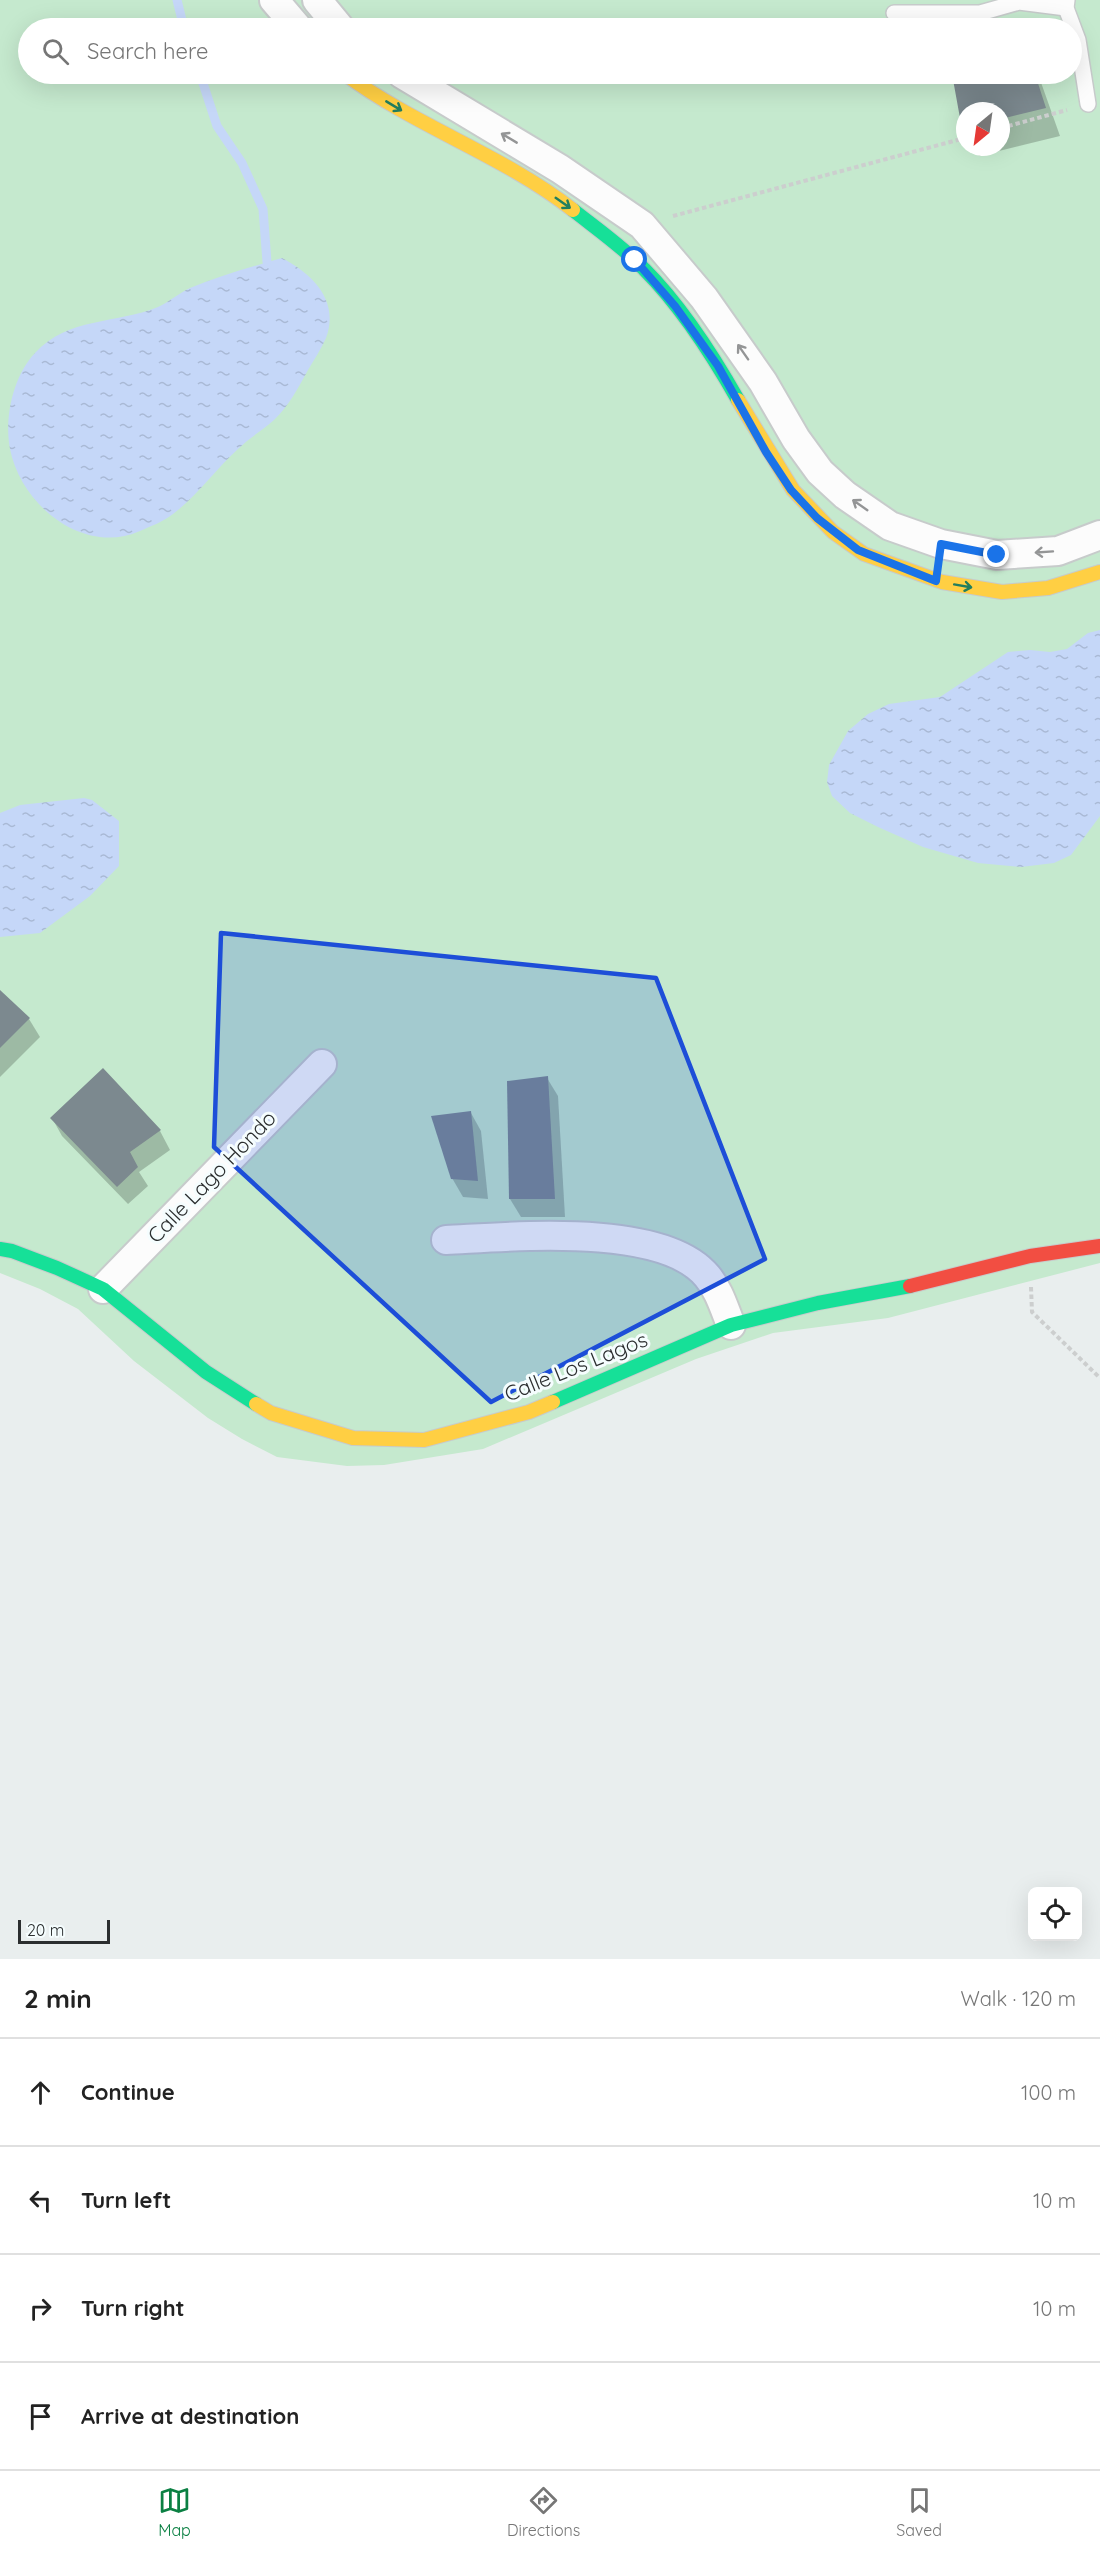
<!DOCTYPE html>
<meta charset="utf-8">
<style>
body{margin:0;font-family:Quicksand,sans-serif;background:#f2f2f2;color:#222}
.controls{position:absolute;right:18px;bottom:18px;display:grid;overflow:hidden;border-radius:9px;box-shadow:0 6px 24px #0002}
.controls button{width:54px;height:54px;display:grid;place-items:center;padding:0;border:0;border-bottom:2px solid #e0e0e0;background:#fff;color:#222;font:30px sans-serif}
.compass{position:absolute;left:956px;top:102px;width:54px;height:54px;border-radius:50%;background:#fff;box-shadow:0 6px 24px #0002;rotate:209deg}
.scale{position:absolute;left:18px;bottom:15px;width:92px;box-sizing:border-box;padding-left:6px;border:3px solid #2b2e2f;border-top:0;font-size:16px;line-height:21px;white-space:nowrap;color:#2b2e2f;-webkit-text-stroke:4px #f5fdfe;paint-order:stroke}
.stop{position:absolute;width:18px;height:18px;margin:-14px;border:4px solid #1a73e8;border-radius:50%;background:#fff}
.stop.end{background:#1a73e8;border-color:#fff;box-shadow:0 2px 6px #0008}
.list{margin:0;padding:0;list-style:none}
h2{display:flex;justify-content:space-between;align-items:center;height:78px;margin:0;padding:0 24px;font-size:26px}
h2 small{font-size:20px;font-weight:400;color:#767676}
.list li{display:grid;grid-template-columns:39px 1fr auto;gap:18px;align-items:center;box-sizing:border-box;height:108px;padding:0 24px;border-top:2px solid #e0e0e0}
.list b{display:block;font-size:22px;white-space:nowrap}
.list em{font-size:20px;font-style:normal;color:#767676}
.icon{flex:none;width:33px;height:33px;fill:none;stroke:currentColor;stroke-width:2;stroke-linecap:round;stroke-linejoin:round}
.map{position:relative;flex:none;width:1100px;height:1959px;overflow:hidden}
.search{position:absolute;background:#fff;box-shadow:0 6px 24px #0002;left:18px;right:18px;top:18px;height:66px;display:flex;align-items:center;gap:15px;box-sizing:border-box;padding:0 21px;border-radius:33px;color:#767676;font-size:22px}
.sheet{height:510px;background:#fff}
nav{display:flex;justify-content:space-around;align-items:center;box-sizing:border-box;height:84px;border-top:2px solid #e0e0e0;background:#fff;font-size:16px;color:#767676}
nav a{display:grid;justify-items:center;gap:3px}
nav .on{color:#0b8043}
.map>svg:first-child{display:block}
.grass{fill:#c5e9ce;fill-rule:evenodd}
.water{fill:url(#water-ripples)}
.shadow{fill:#0003}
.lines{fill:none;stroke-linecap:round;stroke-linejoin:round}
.stream{stroke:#c5d7f8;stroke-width:9}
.building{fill:#7c898f}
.lane-casing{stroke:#c7cbcb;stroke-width:18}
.street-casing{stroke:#c7cbcb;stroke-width:32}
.fast-casing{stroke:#c7cbcb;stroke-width:16}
.slow-casing{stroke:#c7cbcb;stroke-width:16}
.jam-casing{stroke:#c7cbcb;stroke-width:16}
.path{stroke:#cccece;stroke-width:4;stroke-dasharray:4.5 3;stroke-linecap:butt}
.lane{stroke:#fcfcfc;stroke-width:15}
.street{stroke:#fcfcfc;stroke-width:28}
.fast{stroke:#16e098;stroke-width:14}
.slow{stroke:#ffcf43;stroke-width:14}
.jam{stroke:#f24e42;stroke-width:14}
.oneway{stroke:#227e5e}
.oneway2{stroke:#949596}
.route{stroke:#1a73e8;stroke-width:8}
.marked{fill:#1d4ed8;fill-opacity:0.2;stroke:#1d4ed8;stroke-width:4.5;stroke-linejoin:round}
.labels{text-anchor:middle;stroke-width:6;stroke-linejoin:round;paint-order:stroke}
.street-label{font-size:21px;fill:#2b2e2f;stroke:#f5fdfe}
</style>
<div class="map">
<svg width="1100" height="1959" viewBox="0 0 1100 1959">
<defs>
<pattern id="water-ripples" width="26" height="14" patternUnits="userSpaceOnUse" patternTransform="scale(1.5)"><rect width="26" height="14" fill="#c5d7f8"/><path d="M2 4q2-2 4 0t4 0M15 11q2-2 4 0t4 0" fill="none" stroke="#a9b9d5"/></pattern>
</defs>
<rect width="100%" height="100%" fill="#e9eeee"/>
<path class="grass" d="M0,0H1100V1263L888,1318L773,1333L696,1359L483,1449L384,1465L347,1466L277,1457L242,1439L208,1418L134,1361L78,1309L40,1289L0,1273ZM28,28H1072V74H28ZM965,111H1001V147H965Z"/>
<g class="water">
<path d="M282,258C312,274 340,300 326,338C321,349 314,360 308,370C298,388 289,406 274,420C263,430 249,438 238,449C216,469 197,496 173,514C163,522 151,526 140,531C83,556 21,505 10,449C4,418 13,376 35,353C68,317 116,324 158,307C169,302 179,293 190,288C219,276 251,267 282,258Z"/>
<path d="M1100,630V816L1071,855L1054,863L1021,867L978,863L923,847L878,827L850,813L832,796L827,782L829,765L848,731L868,714L889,704L940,697L1008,652L1030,650L1050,652L1067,649L1088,633Z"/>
<path d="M84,798L92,800L119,821V866L90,896L40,933L0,937V813L20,805Z"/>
</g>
<g class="shadow">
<path d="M953,74H1038L1060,136L979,156L974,147H1001V111H965V131Z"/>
<path d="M0,992L29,1019L40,1037L0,1077Z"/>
<path d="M103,1070L160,1131L170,1150L139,1172L148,1186L128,1204L62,1136L52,1118Z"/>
<path d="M547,1078L558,1096L565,1217H521L510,1199Z"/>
<path d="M471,1113L481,1131L488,1199L463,1197L452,1178Z"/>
</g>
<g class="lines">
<g class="stream">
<path d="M177,0L184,28"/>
<path d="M200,74L217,126L242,163L263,209L267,262"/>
</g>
</g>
<g class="building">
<path d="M952,74H1035L1046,108L1001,119V111H965V128L962,129Z"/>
<path d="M0,990L30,1018L0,1048Z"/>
<path d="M103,1068L161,1130L130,1152L138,1167L117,1187L50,1118Z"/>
<path d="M548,1076L555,1199H509L507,1081Z"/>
<path d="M471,1111L478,1181L451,1179L431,1116Z"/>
</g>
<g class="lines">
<g class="lane-casing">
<g id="lane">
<path d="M1067,0L1066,8L1078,40L1088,104"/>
<path d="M894,13H980L1019,2L1066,8"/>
</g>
</g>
<g class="street-casing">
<g id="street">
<path d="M274,0L298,28"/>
<path d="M317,0L340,28"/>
<path d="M402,74L560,169L642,225L704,298L763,382L796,439L820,472L845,495L890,526L941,544L997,555L1058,551L1100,535"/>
<path d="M446,1240C511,1237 662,1222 707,1276C719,1290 724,1308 731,1325"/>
<path d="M103,1289L322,1064"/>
</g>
</g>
<g class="fast-casing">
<g id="fast">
<path d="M573,210C597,229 623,247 644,269C682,307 712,354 738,400"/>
<path d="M0,1249L12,1251L57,1268L103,1289L206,1372L256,1404"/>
<path d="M553,1402L731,1325L818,1303L910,1286"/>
</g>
</g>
<g class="slow-casing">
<g id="slow">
<path d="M345,74C416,127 503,155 573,210"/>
<path d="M738,400L793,490L833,532L864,554L942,582L1002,592L1048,588L1100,572"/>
<path d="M256,1404L271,1413L353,1438L424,1440L529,1412L553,1402"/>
</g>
</g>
<g class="jam-casing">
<path id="jam" d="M910,1286L1030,1256L1100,1246"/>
</g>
<g class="path">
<path d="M1001,128L1067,110"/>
<path d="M673,216L965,138"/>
<path d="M1031,1287L1032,1312L1100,1378"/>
</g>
<use href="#lane" class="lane"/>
<use href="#street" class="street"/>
<use href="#fast" class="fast"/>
<use href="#slow" class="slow"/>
<use href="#jam" class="jam"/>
</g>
<defs><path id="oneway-shaft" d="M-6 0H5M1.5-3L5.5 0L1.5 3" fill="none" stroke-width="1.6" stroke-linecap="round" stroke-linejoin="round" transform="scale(1.5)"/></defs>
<g class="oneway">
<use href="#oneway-shaft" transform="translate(394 106) rotate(31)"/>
<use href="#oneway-shaft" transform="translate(563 203) rotate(35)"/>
<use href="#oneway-shaft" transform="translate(963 586) rotate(10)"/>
</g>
<g class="oneway2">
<use href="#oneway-shaft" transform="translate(509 138) rotate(-149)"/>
<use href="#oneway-shaft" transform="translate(743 352) rotate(-125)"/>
<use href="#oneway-shaft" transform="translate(860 505) rotate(-145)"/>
<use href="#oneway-shaft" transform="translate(1044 552) rotate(176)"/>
</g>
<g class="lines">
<path class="route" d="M635,260L675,306L718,366L766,452L791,490L817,518L858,550L936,581L941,544L997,555"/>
</g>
<path class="marked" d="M221,933L656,978L765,1259L491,1402L214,1147Z"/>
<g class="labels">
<g class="street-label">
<text transform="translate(212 1177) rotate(-46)" y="7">Calle Lago Hondo</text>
<text transform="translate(576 1367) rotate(-22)" y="7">Calle Los Lagos</text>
</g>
</g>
</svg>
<div class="controls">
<button><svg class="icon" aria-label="locate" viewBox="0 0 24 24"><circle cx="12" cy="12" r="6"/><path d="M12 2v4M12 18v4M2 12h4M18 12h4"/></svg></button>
</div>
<svg class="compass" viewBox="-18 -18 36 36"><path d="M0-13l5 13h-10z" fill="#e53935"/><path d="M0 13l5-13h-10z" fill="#767676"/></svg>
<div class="scale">20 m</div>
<div class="stop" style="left:635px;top:260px"></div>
<div class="stop end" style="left:997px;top:555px"></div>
<div class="search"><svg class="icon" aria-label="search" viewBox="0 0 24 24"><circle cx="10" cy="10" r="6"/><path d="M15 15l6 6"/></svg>Search here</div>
</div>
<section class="sheet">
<h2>2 min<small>Walk · 120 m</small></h2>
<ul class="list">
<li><svg class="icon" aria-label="ahead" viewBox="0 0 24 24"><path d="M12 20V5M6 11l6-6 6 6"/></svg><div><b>Continue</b></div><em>100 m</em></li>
<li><svg class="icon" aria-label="left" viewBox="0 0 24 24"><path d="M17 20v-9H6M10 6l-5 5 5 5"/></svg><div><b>Turn left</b></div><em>10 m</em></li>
<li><svg class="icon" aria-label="right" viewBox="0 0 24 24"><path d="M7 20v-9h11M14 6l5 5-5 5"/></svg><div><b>Turn right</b></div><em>10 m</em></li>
<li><svg class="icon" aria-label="arrive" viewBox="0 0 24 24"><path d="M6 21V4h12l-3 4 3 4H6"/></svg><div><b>Arrive at destination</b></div></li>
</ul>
</section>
<nav>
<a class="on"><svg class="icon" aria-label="map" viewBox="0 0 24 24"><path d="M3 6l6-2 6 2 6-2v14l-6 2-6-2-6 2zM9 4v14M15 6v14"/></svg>Map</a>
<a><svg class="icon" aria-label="directions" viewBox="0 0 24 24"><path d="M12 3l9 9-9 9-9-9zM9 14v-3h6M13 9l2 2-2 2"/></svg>Directions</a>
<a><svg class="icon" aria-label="saved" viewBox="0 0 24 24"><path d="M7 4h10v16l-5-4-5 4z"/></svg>Saved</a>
</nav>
